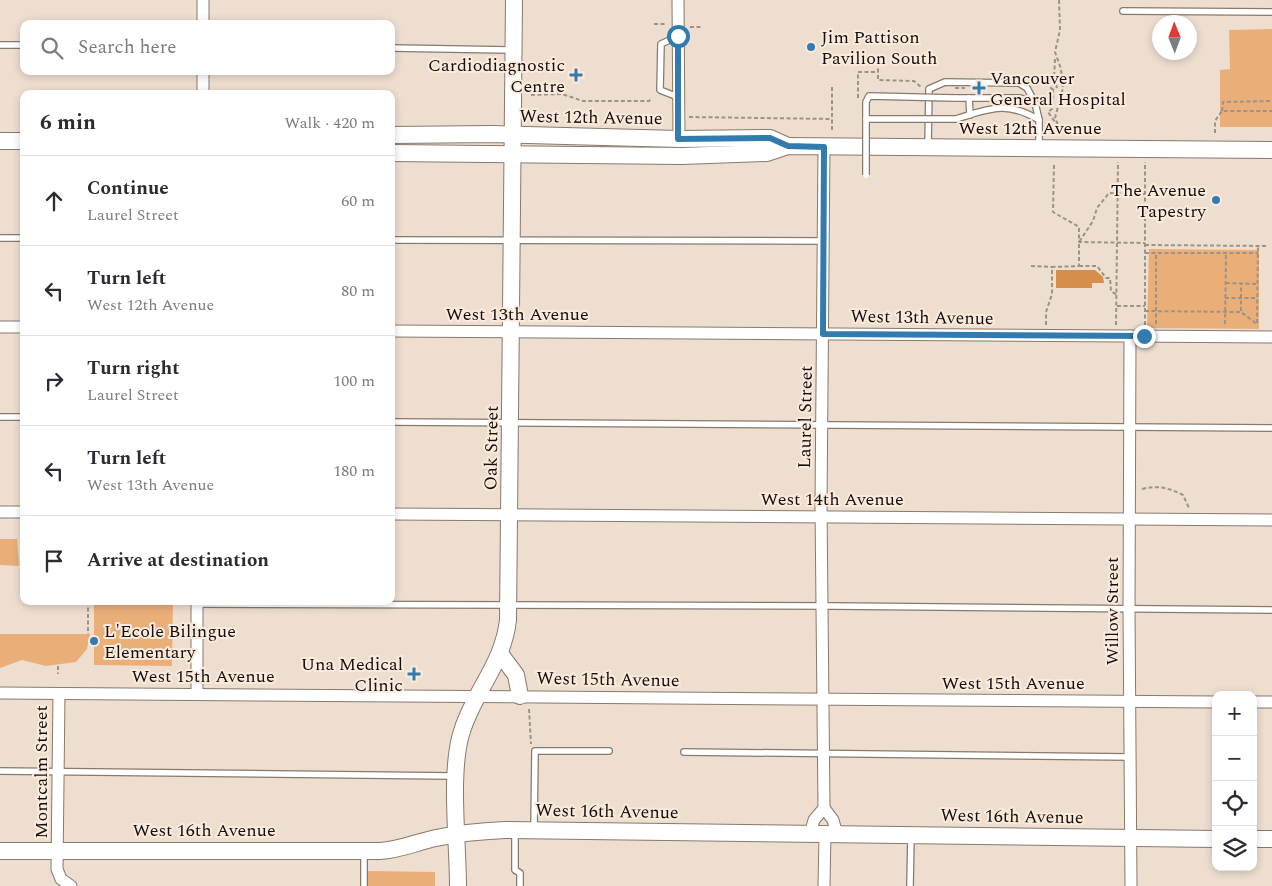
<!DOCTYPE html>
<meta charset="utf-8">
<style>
body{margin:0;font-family:Spectral,serif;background:#f2f2f3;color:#2b2b33}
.controls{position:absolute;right:15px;bottom:15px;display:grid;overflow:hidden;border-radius:10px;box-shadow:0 2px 8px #0003}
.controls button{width:45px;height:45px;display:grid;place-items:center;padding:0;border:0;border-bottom:1px solid #e1e1e2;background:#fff;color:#2b2b33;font:25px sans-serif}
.compass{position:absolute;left:1152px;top:15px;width:45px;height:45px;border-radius:50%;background:#fff;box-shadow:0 2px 8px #0003;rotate:359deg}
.stop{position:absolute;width:15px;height:15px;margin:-11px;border:4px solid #327baf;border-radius:50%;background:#fff}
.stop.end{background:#327baf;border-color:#fff;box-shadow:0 1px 5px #0008}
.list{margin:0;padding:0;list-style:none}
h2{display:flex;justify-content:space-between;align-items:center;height:65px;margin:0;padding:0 20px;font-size:21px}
h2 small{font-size:16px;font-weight:400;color:#7c7c81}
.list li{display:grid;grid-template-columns:32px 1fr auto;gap:15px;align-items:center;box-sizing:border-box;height:90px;padding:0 20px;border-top:1px solid #e1e1e2}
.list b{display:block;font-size:19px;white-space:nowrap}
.list p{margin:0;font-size:16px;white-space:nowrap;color:#7c7c81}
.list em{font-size:16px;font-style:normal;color:#7c7c81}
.icon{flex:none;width:28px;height:28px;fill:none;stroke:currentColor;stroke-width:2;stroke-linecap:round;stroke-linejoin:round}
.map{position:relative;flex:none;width:1272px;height:886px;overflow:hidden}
.search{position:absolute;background:#fff;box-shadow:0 2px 8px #0003;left:20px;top:20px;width:375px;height:55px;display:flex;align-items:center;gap:12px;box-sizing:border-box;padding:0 18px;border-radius:10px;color:#7c7c81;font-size:19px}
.panel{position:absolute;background:#fff;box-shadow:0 2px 8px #0003;left:20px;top:90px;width:375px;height:515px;border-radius:10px}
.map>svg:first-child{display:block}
.green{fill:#eaae78}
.water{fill:#d58f4a}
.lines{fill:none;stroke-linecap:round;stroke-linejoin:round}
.lane-casing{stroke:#88796d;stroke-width:8}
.street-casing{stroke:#88796d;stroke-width:13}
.secondary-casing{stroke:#88796d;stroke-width:18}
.path{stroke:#9e9287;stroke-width:2;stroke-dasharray:4 2.5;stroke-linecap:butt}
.lane{stroke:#fff;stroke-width:5.5}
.street{stroke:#fff;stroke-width:11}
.secondary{stroke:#fff;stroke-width:16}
.lane-bridge-casing{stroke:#88796d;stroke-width:8;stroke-linecap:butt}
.path-bridge{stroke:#9e9287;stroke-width:2;stroke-dasharray:4 2.5;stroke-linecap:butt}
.lane-bridge{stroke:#fff;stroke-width:5.5}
.route{stroke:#327baf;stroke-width:6}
.poi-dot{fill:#327baf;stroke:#fcebdd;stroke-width:2}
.labels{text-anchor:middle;stroke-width:4;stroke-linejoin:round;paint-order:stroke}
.poi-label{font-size:18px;fill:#140e0a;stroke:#fcebdd;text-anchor:start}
.street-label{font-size:18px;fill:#140e0a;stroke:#fcebdd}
</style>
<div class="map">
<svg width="1272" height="886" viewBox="0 0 1272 886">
<rect width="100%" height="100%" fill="#eeded0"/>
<g class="green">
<path d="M1272,29V127H1220V70L1230,69L1229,30Z"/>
<path d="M1149,249L1259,250V329L1147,328Z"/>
<path d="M0,539H17L19,566L0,565Z"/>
<path d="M94,601H173L172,666L94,665Z"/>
<path d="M0,634H90L87,649L76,662L46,666L22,660L0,668Z"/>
<path d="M368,871L435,872V886H368Z"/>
</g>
<path class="water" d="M1056,270H1095L1103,277L1104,283H1092V288H1056Z"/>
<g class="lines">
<g class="lane-casing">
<g id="lane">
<path d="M1123,11L1272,12"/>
<path d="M678,36L661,44L660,90L678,97"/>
<path d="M0,45H24"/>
<path d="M391,48L512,50"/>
<path d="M955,98H1020L1035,103L1039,120V147"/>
<path d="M969,98L970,115"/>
<path d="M956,119C989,109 1006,100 1039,120"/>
<path d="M928,146L929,89L945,82L1019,83L1027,88L1035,103"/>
<path d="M0,238H24"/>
<path d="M391,240L824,241"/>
<path d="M0,417H24"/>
<path d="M391,422L1272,428"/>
<path d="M197,604L834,606L1272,610"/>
<path d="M684,752L1130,757"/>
<path d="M0,771L453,776"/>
<path d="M534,828L535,751H609"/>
<path d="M515,832V870L520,873V886"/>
<path d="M364,853V886"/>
<path d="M910,886L911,836"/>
</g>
</g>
<g class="street-casing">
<g id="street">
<path d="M678,0L679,139"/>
<path d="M203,24V0"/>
<path d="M203,94V71"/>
<path d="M0,327H24"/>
<path d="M391,331L1272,337"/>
<path d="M1130,336L1129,610L1131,886"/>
<path d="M0,512H24"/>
<path d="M391,514L1272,520"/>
<path d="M0,693L1216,702"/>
<path d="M197,693V601"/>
<path d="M59,694L57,869L61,879L71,886"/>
<path d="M1253,702H1272"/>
<path d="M824,808L833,820L837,834"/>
<path d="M810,834L814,820L824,808L821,506L824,147"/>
<path d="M824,886L825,834"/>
</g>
</g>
<g class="secondary-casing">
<g id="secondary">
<path d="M391,135L493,134L679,139L770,138L788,146"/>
<path d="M0,141H24"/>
<path d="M391,153L682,156L767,153L788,146L1272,150"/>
<path d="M501,655L516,675L520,696"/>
<path d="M1253,839H1272"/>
<path d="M0,851H380C400,850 417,842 436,838C459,833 482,831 505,830L1216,839"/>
<path d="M458,886C458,842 449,770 462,731C475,690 503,664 508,620L514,0"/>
</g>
</g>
<g class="path">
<path d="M1059,0L1060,30L1055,52L1061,69L1063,88L1055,118L1061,132"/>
<path d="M654,24H667"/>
<path d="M690,27H702"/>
<path d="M1055,59L1054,80L1057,87L1053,90L1052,109L1048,112L1055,122"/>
<path d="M1053,90L1048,85L1049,81L1054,80"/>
<path d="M531,95L562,94L583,101H649L652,98"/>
<path d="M1222,111L1223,102L1272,101"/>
<path d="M689,117L832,119"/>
<path d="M832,130V86"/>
<path d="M1215,133V121L1222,111H1272"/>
<path d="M1054,165L1053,212L1079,227V242L1145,243"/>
<path d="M1145,245L1268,246"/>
<path d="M1145,253H1258"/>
<path d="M1031,266L1052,267"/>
<path d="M1079,266H1097L1106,278H1110L1111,291L1117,295"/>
<path d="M1226,283L1258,284"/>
<path d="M1225,298H1257"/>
<path d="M1117,306H1145"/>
<path d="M1145,311L1241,312L1257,324"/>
<path d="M1241,311V283"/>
<path d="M1257,323L1258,246"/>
<path d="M1156,324V254"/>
<path d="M1225,324L1226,254"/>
<path d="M1046,325V312L1052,294V267L1079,266V242L1093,221L1097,208L1109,193L1145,194"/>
<path d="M1116,325L1118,162"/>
<path d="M1145,325V162"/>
<path d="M1142,489C1158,485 1169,488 1183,495L1189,508"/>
<path d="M88,601V634"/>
<path d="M58,666V674"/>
<path d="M529,709L531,744"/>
</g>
<use href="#lane" class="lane"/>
<use href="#street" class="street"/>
<use href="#secondary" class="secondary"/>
<g class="lane-bridge-casing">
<g id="lane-bridge">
<path d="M866,119H956"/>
<path d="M866,175V102L869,96L955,98"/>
</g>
</g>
<g class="path-bridge">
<path d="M878,62V80L914,81L922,88"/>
<path d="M955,88H965"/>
<path d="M858,98V72H878"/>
</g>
<use href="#lane-bridge" class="lane-bridge"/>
</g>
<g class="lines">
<path class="route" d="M678,36V139L770,138L788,146L824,147L823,334L1144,336"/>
</g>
<g class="poi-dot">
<circle cx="811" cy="47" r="5"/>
<path d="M573.5 67.5h5v5h5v5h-5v5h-5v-5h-5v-5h5z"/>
<path d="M976.5 80.5h5v5h5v5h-5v5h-5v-5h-5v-5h5z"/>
<circle cx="1216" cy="200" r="5"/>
<circle cx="94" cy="641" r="5"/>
<path d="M411.5 666.5h5v5h5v5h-5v5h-5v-5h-5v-5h5z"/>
</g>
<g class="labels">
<g class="poi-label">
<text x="821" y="43">Jim Pattison<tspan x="821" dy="21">Pavilion South</tspan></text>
<text x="565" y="71" text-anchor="end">Cardiodiagnostic<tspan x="565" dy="21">Centre</tspan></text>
<text x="990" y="84">Vancouver<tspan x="990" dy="21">General Hospital</tspan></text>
<text x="1206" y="196" text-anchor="end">The Avenue<tspan x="1206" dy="21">Tapestry</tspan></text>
<text x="104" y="637">L'Ecole Bilingue<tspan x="104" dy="21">Elementary</tspan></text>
<text x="403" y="670" text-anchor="end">Una Medical<tspan x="403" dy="21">Clinic</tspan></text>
</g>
<g class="street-label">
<text transform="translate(591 117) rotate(1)" y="6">West 12th Avenue</text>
<text x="1030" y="134">West 12th Avenue</text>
<text x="517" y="320">West 13th Avenue</text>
<text transform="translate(922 317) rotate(1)" y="6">West 13th Avenue</text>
<text transform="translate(805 417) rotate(-89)" y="6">Laurel Street</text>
<text transform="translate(491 448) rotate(-89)" y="6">Oak Street</text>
<text x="832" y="505">West 14th Avenue</text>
<text transform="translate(1112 611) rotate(-90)" y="6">Willow Street</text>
<text x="203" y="682">West 15th Avenue</text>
<text transform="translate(608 679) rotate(1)" y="6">West 15th Avenue</text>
<text x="1013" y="689">West 15th Avenue</text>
<text transform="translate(41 772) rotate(-90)" y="6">Montcalm Street</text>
<text transform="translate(607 811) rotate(1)" y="6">West 16th Avenue</text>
<text transform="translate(1012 816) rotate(1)" y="6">West 16th Avenue</text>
<text x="204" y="836">West 16th Avenue</text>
</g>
</g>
</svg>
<div class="controls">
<button>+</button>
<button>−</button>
<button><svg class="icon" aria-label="locate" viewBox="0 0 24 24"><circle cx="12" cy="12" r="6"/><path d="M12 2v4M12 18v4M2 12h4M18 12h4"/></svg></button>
<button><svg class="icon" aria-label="layers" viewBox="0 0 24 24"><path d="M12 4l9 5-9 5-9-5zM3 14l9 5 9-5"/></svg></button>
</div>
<svg class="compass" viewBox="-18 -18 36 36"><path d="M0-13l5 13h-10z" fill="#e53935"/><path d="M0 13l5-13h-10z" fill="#7c7c81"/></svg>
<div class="stop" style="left:678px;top:36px"></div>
<div class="stop end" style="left:1144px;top:336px"></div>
<div class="search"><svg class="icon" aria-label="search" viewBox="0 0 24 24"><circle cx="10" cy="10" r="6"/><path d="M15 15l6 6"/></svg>Search here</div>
<section class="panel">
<h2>6 min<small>Walk · 420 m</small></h2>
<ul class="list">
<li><svg class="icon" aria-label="ahead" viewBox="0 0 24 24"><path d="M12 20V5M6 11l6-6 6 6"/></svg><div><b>Continue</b><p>Laurel Street</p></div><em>60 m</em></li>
<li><svg class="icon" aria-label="left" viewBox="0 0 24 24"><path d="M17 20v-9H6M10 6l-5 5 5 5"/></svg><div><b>Turn left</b><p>West 12th Avenue</p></div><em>80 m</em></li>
<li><svg class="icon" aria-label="right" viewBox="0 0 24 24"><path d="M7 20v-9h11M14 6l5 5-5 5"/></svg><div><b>Turn right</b><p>Laurel Street</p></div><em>100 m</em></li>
<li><svg class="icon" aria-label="left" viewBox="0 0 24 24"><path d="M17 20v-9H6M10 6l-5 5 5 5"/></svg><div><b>Turn left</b><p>West 13th Avenue</p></div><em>180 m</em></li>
<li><svg class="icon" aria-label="arrive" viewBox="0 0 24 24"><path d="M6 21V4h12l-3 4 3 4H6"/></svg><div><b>Arrive at destination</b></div></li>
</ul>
</section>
</div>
